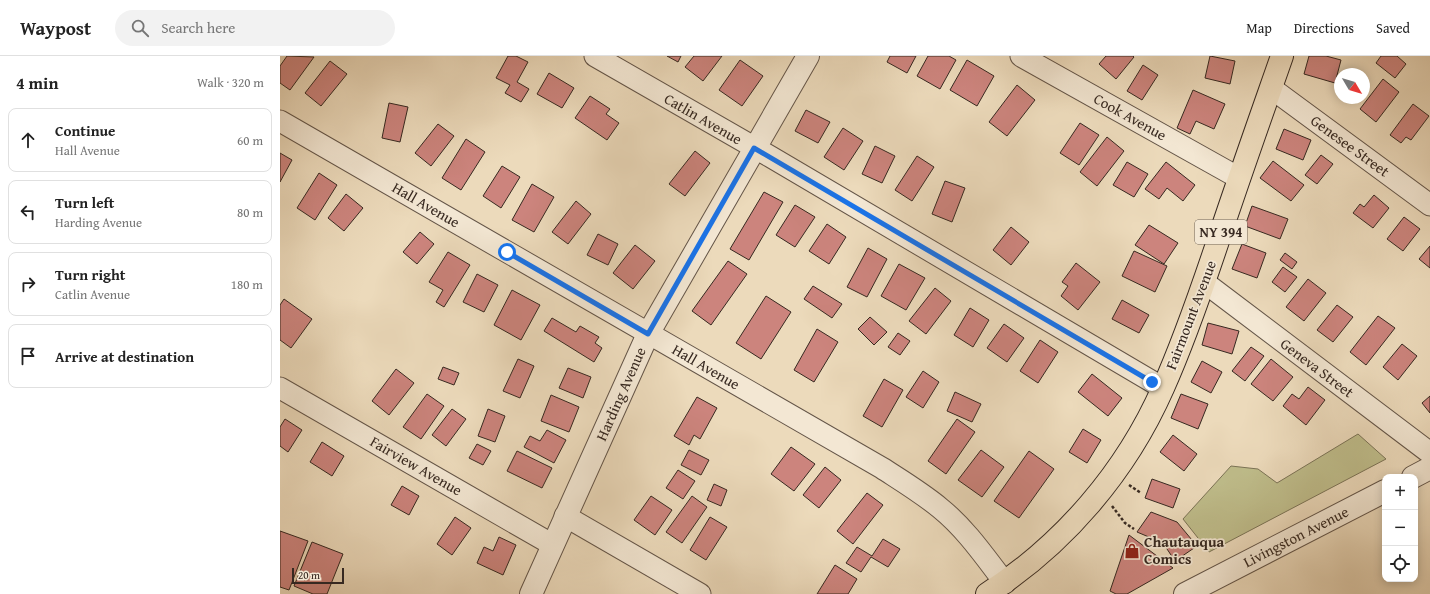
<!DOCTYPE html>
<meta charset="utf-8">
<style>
body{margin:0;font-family:"Gentium Book Plus",serif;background:#f2f2f2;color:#222}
.controls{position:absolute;right:12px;bottom:12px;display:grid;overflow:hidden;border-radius:8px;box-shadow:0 2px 10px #0003}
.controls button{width:36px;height:36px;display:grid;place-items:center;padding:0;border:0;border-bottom:1px solid #e0e0e0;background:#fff;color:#222;font:20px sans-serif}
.compass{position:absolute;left:1054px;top:12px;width:36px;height:36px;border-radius:50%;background:#fff;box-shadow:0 2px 10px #0003;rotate:128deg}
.scale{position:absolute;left:12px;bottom:10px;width:52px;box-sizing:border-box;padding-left:4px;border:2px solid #372921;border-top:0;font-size:11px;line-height:14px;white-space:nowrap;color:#372921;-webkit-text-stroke:3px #f3e7d3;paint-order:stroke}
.stop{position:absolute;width:12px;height:12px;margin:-9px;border:3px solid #1a73e8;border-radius:50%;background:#fff}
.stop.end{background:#1a73e8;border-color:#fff;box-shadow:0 1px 4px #0008}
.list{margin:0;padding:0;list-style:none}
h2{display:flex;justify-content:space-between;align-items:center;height:52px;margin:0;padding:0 16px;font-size:17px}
h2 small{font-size:13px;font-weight:400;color:#767676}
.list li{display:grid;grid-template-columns:26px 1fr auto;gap:12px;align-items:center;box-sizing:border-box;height:64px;margin:0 8px 8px;padding:0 8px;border:1px solid #e0e0e0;border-radius:8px}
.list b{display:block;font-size:15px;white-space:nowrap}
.list p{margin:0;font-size:13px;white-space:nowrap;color:#767676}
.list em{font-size:13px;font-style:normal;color:#767676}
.icon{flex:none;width:22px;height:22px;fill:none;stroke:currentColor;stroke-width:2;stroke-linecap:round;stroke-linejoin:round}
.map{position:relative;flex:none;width:1150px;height:538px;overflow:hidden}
header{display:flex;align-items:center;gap:24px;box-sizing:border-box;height:56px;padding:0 20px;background:#fff;border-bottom:1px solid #e0e0e0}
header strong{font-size:19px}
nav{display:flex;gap:22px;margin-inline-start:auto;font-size:14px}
.search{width:280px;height:36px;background:#f2f2f2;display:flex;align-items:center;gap:10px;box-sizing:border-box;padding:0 14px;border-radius:22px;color:#767676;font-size:15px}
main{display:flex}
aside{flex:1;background:#fff}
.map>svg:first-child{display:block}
.green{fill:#bfbd8b;stroke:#7b7356}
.building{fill:#cc847d;stroke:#372921}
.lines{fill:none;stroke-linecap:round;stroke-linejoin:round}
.minor-casing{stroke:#645548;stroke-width:23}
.tertiary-casing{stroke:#645548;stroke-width:24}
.primary-casing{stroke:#372921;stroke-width:24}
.path{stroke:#372921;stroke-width:2.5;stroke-dasharray:3 2;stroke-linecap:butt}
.minor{stroke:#f3e7d3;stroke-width:21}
.tertiary{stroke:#f3e7d3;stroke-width:22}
.primary{stroke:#ecdabb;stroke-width:22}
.route{stroke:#1a73e8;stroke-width:5}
.labels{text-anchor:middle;stroke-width:3.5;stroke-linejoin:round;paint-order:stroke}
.shield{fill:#f3e7d3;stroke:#6f6256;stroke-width:1}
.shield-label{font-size:14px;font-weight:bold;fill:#372921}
.street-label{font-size:15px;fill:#372921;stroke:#f3e7d3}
.poi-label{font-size:15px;font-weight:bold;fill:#372921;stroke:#f3e7d3;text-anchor:start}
</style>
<header>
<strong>Waypost</strong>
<div class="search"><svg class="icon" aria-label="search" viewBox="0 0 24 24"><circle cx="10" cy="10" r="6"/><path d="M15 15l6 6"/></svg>Search here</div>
<nav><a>Map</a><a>Directions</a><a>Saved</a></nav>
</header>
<main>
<aside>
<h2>4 min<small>Walk · 320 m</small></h2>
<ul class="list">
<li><svg class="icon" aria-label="ahead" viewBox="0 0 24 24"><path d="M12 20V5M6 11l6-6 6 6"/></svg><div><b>Continue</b><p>Hall Avenue</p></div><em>60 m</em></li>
<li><svg class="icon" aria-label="left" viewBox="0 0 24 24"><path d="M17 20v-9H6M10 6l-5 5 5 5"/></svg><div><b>Turn left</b><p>Harding Avenue</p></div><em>80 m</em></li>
<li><svg class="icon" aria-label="right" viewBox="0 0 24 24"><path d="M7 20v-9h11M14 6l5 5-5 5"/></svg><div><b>Turn right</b><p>Catlin Avenue</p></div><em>180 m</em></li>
<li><svg class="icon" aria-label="arrive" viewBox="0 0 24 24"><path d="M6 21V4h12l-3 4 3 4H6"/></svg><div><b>Arrive at destination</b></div></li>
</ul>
</aside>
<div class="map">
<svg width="1150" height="538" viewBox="0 0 1150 538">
<rect width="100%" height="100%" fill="#ecdabb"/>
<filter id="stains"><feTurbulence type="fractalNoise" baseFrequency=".005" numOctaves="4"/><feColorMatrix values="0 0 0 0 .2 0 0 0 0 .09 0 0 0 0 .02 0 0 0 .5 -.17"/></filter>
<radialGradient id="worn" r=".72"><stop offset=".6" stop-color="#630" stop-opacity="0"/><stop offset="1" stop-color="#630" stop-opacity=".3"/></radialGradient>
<path class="green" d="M1078,378L1106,403L929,496L903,463L951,410L978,413L997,427Z"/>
<g class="building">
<path d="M7,0L34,1L10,34L0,27V10Z"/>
<path d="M228,0H236L248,6L237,26L249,33L241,46L225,37L230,29L216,22Z"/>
<path d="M387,0H401L398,6Z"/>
<path d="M414,0H442L423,25L405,11Z"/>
<path d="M610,0H636L627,17L607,6Z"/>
<path d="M648,0H669L676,4L660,33L637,20Z"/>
<path d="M826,0H853L854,1L836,23L819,8Z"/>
<path d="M930,0L955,5L950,28L925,22Z"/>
<path d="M1029,0H1046L1061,4L1055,27L1024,18Z"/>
<path d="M1101,0H1117L1126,8L1115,22L1096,7Z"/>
<path d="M460,4L483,20L462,50L439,34Z"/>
<path d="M687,4L714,20L697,50L670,34Z"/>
<path d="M50,5L67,18L41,50L25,37Z"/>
<path d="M863,9L878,19L862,44L847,35Z"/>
<path d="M269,17L294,32L282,52L257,38Z"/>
<path d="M1103,23L1119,36L1096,66L1080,53Z"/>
<path d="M737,29L755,44L727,80L709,66Z"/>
<path d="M913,34L945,48L934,73L916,65L910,78L897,72Z"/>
<path d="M310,40L330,53L326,58L339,67L327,84L295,62Z"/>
<path d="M109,47L128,51L120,86L102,82Z"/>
<path d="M1133,48L1149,60L1131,84L1126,81L1121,87L1110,79Z"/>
<path d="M526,54L550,66L538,87L515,75Z"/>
<path d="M800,67L819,79L799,109L780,97Z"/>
<path d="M158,68L174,80L151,110L135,97Z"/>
<path d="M563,72L583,85L564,114L544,101Z"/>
<path d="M1004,73L1031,84L1023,104L996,93Z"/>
<path d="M827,81L844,95L817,130L800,116Z"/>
<path d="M186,83L205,96L181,134L162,122Z"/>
<path d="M595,90L615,100L602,127L582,118Z"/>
<path d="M415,95L430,107L405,140L389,128Z"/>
<path d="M0,97L12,104L0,126Z"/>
<path d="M1041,99L1053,108L1037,128L1025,119Z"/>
<path d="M637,100L654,111L632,145L615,134Z"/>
<path d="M993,105L1024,129L1011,145L980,122Z"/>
<path d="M847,106L868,118L854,141L833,129Z"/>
<path d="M886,106L915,129L903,145L887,132L879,143L865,133Z"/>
<path d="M222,110L240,121L221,152L203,140Z"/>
<path d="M39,117L57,129L35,164L17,152Z"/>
<path d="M665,125L685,132L672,166L652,158Z"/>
<path d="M252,128L274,141L254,176L232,164Z"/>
<path d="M484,136L503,146L469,204L450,193Z"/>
<path d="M66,138L83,152L64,175L48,162Z"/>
<path d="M1094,139L1109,152L1093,172L1073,157L1080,148L1084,151Z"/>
<path d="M296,145L311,158L288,188L272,176Z"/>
<path d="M515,149L535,161L515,191L496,179Z"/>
<path d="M972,150L1008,163L1000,183L965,170Z"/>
<path d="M1124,161L1140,173L1123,195L1107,183Z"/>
<path d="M547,168L566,181L549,208L529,195Z"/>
<path d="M869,169L898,187L884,208L855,189Z"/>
<path d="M731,171L749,186L731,209L713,194Z"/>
<path d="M140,176L154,188L137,208L123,196Z"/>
<path d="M318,178L338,188L328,209L307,199Z"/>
<path d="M962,188L986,197L977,222L952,213Z"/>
<path d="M355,189L375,205L353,233L333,217Z"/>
<path d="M1150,190V212L1139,203Z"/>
<path d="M588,192L607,203L587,241L567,231Z"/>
<path d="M854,195L887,210L875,236L842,220Z"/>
<path d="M168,196L190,209L164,251L156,246L163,234L149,226Z"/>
<path d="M1005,197L1017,206L1012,213L1000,204Z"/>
<path d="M448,205L467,218L431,269L412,255Z"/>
<path d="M796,207L820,226L798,254L781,240L788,230L782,226Z"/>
<path d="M619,208L645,222L626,254L601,240Z"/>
<path d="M1003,211L1017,221L1005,236L992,226Z"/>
<path d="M197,218L218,229L204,256L183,246Z"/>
<path d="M1028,223L1046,237L1024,265L1006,251Z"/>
<path d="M533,230L562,248L552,262L524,243Z"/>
<path d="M655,232L671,245L646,278L629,265Z"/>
<path d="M232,234L260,249L241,284L214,269Z"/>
<path d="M486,240L511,256L481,303L456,287Z"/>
<path d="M4,243L32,263L11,292L0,284V249Z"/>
<path d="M842,244L869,259L859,277L832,263Z"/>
<path d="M1057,249L1073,261L1053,286L1037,274Z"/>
<path d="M690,252L709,264L693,291L674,279Z"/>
<path d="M1098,260L1115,272L1086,309L1070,296Z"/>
<path d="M590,261L607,276L594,289L578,273Z"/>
<path d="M272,262L296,276L300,270L319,281L315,287L322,292L314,306L264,275Z"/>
<path d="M928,267L959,275L952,298L922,289Z"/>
<path d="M724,268L744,282L727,306L707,292Z"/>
<path d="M537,273L558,286L534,326L514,314Z"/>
<path d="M618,277L630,285L620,299L608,291Z"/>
<path d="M760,284L778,296L758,327L740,315Z"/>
<path d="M1122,288L1137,300L1118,324L1103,311Z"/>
<path d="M971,291L984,300L965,325L952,315Z"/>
<path d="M238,303L254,310L240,342L223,335Z"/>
<path d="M991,303L1013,321L993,345L971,328Z"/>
<path d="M922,305L942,316L931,337L911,326Z"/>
<path d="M163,311L179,317L174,329L158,323Z"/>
<path d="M288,312L311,321L303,342L279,332Z"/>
<path d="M116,313L134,327L109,359L92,345Z"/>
<path d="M643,315L659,326L643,352L626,341Z"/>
<path d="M812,318L842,342L828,360L798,336Z"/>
<path d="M604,323L623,334L602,371L583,360Z"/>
<path d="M1028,331L1045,344L1026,369L1003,350L1012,338L1019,343Z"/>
<path d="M675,336L701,348L692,366L667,355Z"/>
<path d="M147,338L164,350L141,383L123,371Z"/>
<path d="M901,338L928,348L918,373L891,362Z"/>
<path d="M271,339L299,351L289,376L261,365Z"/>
<path d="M1150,340V357L1142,347Z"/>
<path d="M417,341L437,352L420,383L414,379L409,389L394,380Z"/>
<path d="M172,353L186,363L166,390L152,379Z"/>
<path d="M208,353L225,360L215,386L198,380Z"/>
<path d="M5,363L22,374L8,396L0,390V371Z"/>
<path d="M677,363L695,376L666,418L648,405Z"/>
<path d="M803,373L821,384L807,407L789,396Z"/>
<path d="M267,374L286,384L274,407L244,391L250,380L260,385Z"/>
<path d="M893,379L917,398L904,415L880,396Z"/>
<path d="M42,386L64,400L52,420L30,406Z"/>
<path d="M197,388L211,395L203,409L189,402Z"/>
<path d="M511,391L535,408L514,435L491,418Z"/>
<path d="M409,394L429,404L421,419L401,409Z"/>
<path d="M701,394L724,411L702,441L678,424Z"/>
<path d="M237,395L272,412L262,432L227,415Z"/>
<path d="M749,395L774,413L739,462L714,445Z"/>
<path d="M545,411L561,424L539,452L523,439Z"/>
<path d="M398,414L415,425L403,443L386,432Z"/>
<path d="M872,423L900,433L893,452L865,442Z"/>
<path d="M434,428L447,434L441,450L427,444Z"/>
<path d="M122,430L139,440L129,459L111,449Z"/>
<path d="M587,437L603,449L573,488L557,475Z"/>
<path d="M371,440L392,454L375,479L354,464Z"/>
<path d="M412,440L427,451L402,487L386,476Z"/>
<path d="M871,456L897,466L917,490L895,505L883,487L857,476Z"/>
<path d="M175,461L191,472L172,499L157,488Z"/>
<path d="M430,461L447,471L426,504L410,494Z"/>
<path d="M0,475L28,485L9,534L0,531Z"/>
<path d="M849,479L893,512L847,538H836L830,535Z"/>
<path d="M219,481L236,489L223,519L197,507L204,491L213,495Z"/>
<path d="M603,483L620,493L608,511L591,501L581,516L566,507L577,491L592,500Z"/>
<path d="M32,486L63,498L47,538H33L14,530Z"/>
<path d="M555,509L577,523L568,538H537Z"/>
</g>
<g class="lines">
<g class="minor-casing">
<g id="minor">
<path d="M315,0L491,101L883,332"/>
<path d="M741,0L959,122"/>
<path d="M991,32L1150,149"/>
<path d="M0,65L602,412C622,425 642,437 660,452C686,473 705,501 725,527"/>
<path d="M924,226L1150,397"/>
<path d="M0,332L273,489"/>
<path d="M285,460L420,538"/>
</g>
</g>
<g class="tertiary-casing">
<g id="tertiary">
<path d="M1133,421L1150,412"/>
<path d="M251,538L368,278L528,0"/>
<path d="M905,538L1105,435"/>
</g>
</g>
<g class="primary-casing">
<path id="primary" d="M707,538C784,488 846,416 883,332C905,283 923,230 940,179C960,119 981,60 1002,0"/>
</g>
<g class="path">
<path d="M849,429L861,437"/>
<path d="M832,450L845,467L854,473"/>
</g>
<use href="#minor" class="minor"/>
<use href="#tertiary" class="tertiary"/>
<use href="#primary" class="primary"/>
</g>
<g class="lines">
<path class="route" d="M227,196L368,278L474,92L872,326"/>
</g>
<defs>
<g id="shop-bare" transform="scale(1.2)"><path d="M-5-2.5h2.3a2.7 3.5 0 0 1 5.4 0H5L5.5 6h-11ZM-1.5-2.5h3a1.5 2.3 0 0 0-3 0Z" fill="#8f2418" stroke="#f3e7d3" stroke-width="2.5" paint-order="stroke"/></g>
</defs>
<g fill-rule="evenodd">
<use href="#shop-bare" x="852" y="495"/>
</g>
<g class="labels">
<rect class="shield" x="915" y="164" width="52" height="24" rx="3"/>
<g class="shield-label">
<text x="941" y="181">NY 394</text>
</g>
<g class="street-label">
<text transform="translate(850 61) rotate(29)" y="5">Cook Avenue</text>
<text transform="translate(423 63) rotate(30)" y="5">Catlin Avenue</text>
<text transform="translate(1070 90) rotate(36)" y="5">Genesee Street</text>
<text transform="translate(146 149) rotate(30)" y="5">Hall Avenue</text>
<text transform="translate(911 259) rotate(-69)" y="5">Fairmount Avenue</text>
<text transform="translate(426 311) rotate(30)" y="5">Hall Avenue</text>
<text transform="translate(1037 312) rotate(37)" y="5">Geneva Street</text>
<text transform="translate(341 338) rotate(-66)" y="5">Harding Avenue</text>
<text transform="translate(136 410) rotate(30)" y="5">Fairview Avenue</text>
<text transform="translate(1016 481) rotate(-27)" y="5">Livingston Avenue</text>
</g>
<g class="poi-label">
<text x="864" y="491">Chautauqua<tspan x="864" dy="17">Comics</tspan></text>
</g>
</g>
<rect width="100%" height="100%" filter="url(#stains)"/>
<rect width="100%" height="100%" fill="url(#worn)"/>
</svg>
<div class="controls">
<button>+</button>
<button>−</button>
<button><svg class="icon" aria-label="locate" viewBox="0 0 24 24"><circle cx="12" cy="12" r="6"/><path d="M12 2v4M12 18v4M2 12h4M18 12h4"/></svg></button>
</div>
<svg class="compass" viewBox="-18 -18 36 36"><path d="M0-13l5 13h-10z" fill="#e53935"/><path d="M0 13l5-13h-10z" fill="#767676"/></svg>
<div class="scale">20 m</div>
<div class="stop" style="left:227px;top:196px"></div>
<div class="stop end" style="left:872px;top:326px"></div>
</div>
</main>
